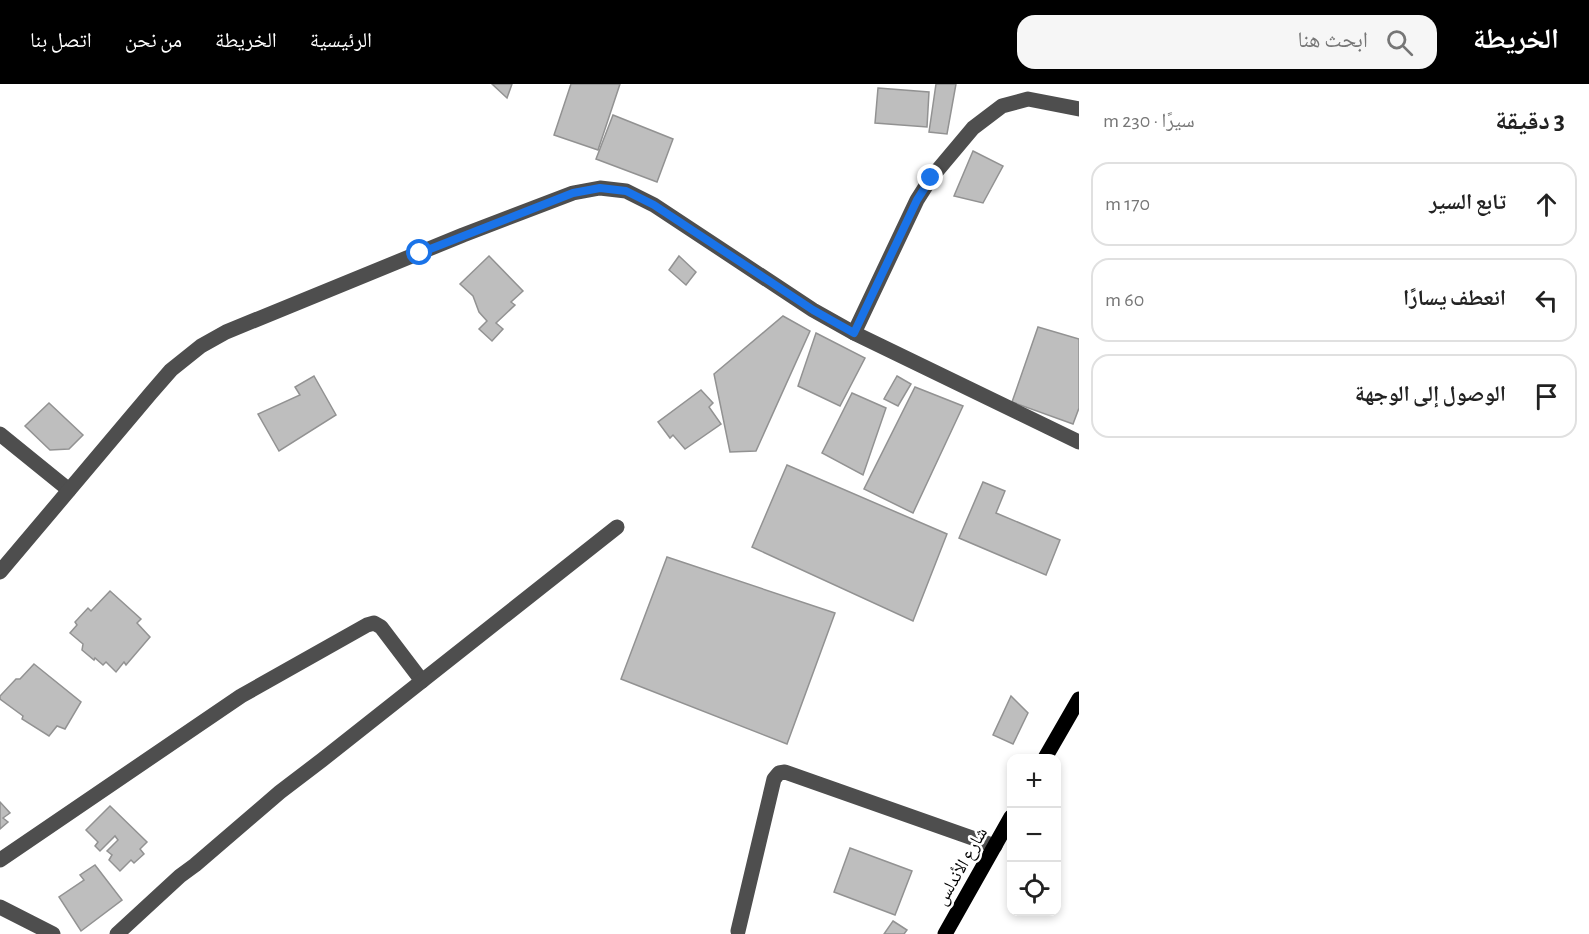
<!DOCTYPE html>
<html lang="ar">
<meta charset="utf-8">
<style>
body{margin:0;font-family:"Alegreya Sans","Noto Naskh Arabic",sans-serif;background:#f6f6f6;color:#222;direction:rtl}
.controls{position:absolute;right:18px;bottom:18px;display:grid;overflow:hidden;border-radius:12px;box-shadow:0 3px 9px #0003}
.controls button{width:54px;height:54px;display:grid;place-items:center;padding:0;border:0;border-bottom:2px solid #e0e0e0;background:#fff;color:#222;font:30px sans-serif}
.stop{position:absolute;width:18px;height:18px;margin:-14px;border:4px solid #1a73e8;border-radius:50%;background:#fff}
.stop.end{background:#1a73e8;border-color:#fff;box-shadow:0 2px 6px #0008}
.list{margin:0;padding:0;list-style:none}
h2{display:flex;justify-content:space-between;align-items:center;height:78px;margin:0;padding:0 24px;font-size:26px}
h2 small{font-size:20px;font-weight:400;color:#767676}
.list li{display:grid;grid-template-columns:39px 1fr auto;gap:18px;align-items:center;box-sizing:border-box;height:84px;margin:0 12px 12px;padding:0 12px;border:2px solid #e0e0e0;border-radius:18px}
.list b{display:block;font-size:22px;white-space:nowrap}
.list em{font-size:20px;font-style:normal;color:#767676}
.icon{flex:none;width:33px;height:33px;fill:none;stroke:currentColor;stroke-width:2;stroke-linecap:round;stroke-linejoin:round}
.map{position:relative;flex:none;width:1079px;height:850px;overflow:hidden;direction:ltr}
header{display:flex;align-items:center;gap:36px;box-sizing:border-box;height:84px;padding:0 30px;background:#000;color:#fff}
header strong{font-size:28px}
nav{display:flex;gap:33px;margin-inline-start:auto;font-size:21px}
.search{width:420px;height:54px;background:#f6f6f6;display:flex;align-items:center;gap:15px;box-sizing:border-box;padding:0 21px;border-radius:18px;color:#767676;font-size:22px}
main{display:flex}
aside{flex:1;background:#fff}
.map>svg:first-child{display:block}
.building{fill:#bebebe;stroke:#929292;stroke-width:1.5}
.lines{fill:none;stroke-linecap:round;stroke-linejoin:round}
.minor{stroke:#4e4e4e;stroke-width:15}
.major{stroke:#000;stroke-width:15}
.route{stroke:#1a73e8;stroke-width:8}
.labels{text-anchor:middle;stroke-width:5;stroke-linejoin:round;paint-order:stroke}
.street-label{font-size:18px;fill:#000;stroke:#fff}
</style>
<header>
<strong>الخريطة</strong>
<div class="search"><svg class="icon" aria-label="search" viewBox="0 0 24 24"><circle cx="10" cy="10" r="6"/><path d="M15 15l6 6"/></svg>ابحث هنا</div>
<nav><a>الرئيسية</a><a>الخريطة</a><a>من نحن</a><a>اتصل بنا</a></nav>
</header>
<main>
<aside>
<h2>3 دقيقة<small>سيرًا · 230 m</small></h2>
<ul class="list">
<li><svg class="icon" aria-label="ahead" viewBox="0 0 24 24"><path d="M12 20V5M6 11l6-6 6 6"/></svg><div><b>تابع السير</b></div><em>170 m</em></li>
<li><svg class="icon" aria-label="left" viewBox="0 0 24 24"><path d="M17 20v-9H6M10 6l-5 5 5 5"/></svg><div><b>انعطف يسارًا</b></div><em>60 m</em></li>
<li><svg class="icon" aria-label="arrive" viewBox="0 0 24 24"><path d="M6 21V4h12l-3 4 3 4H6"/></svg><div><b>الوصول إلى الوجهة</b></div></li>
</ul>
</aside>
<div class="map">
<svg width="1079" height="850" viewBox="0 0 1079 850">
<rect width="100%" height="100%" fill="#fff"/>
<g class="building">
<path d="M492,0H512L507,14Z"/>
<path d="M571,0H620L598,66L554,51Z"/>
<path d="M936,0H956L947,50L929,48Z"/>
<path d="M878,4L929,8L927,43L875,39Z"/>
<path d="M613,31L673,55L657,98L596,75Z"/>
<path d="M973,67L1003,82L983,119L954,112Z"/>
<path d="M489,172L523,207L511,218L515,221L496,239L503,245L492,257L479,245L487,237L479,228L473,212L460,200Z"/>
<path d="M679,172L696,188L686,201L669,186Z"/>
<path d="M783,232L810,247L756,367L730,368L714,290Z"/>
<path d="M1038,243L1079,255V324L1073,340L1012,318Z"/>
<path d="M816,249L865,274L840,322L798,302Z"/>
<path d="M314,292L336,331L279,367L258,330L300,311L295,303Z"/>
<path d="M897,292L911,300L898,322L884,315Z"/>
<path d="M915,303L963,322L913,429L864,405Z"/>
<path d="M701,306L713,319L709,323L721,340L685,365L673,351L670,354L658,338Z"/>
<path d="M852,309L886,324L863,391L822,369Z"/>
<path d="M49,319L83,351L69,365L50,366L25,342Z"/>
<path d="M787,381L947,450L913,537L752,463Z"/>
<path d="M983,398L1005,407L996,429L1060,456L1046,491L959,454Z"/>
<path d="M667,473L835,529L787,660L621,595Z"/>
<path d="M110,507L141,535L137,539L150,553L126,581L124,578L116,588L106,578L103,581L95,574L94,576L82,566L83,560L70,549L77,541L75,538L88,524L91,527Z"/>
<path d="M34,580L81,618L65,645L57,642L49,652L22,635L23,632L0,615V612L16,595H20Z"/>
<path d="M1011,612L1028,629L1013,660L993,651Z"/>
<path d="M0,718L10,729L3,734L8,738L0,745Z"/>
<path d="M110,722L147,758L140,765L144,770L134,779L131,776L120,787L109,776L112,771L107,767L118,756L115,752L100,767L95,762L98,758L86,746Z"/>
<path d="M850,764L912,787L895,831L834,808Z"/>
<path d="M95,781L122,816L81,847L59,813L84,796L80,791Z"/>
<path d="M893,837L907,846L904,850H884Z"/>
</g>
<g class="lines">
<g class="minor">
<path d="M854,249L917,116L931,94L973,44L1002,22L1028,15L1079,25"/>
<path d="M0,350L69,406"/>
<path d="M0,488L151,309L171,286L201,262L226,248L463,151L573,109L600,104L626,107L654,121L813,226L854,249L1079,358"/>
<path d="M0,776L241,612L367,541L374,539L381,543L422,597"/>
<path d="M0,823L53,850"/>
<path d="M738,847L774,695L779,689L785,688L995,762"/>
<path d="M117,850L180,792L195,781L280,708L322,676L617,443"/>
</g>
<g class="major">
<path d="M1045,674L1079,615"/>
<path d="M945,850L1011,733"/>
</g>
</g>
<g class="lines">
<path class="route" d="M420,169L573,109L600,104L626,107L654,121L813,226L854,249L917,116L931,94"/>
</g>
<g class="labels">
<g class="street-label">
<text transform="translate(961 782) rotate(-60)" y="6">شارع الأندلس</text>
</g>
</g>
</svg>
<div class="controls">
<button>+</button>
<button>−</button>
<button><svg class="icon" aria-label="locate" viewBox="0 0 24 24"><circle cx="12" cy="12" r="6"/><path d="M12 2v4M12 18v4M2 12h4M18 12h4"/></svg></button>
</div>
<div class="stop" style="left:420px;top:169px"></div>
<div class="stop end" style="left:931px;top:94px"></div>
</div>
</main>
